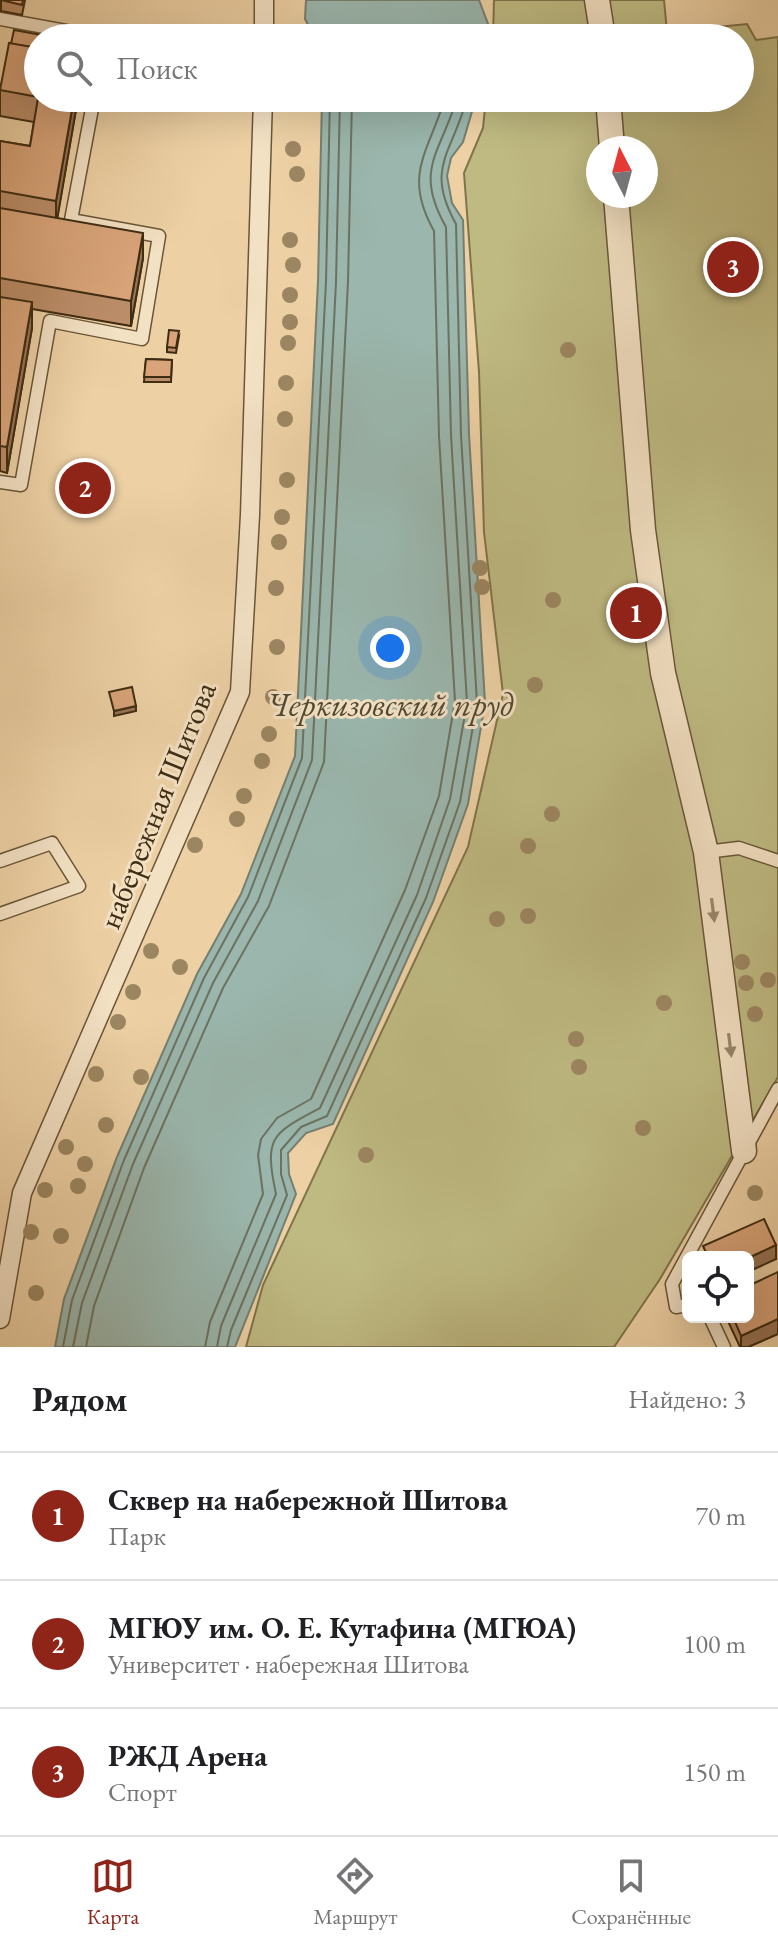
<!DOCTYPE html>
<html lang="ru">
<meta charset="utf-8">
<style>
body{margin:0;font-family:"EB Garamond",serif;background:#f2f2f2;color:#202124}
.controls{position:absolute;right:24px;bottom:24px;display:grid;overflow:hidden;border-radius:12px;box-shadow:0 8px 32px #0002}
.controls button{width:72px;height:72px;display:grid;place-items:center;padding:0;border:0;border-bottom:2px solid #e0e0e0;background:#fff;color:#202124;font:40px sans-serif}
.compass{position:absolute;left:586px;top:136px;width:72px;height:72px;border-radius:50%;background:#fff;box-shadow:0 8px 32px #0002;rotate:354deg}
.you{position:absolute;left:390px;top:648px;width:28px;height:28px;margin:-20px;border:6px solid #fff;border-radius:50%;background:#1a73e8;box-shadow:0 0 0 12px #1a73e833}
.badge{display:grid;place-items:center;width:52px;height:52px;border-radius:50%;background:#8f2418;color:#fff;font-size:26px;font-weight:700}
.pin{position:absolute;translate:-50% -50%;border:4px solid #fff;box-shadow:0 2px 8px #0006}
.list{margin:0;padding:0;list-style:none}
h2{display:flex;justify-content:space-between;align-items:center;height:104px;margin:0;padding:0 32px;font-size:34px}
h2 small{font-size:26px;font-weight:400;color:#757577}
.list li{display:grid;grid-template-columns:52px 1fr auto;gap:24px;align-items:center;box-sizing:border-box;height:128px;padding:0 32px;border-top:2px solid #e0e0e0}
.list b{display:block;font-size:30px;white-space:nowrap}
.list p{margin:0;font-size:26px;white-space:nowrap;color:#757577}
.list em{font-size:26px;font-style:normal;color:#757577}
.icon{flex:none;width:44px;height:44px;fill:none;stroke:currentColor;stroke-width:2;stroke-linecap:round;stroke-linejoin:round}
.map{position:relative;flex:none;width:778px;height:1347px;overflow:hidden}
.search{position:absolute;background:#fff;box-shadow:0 8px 32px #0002;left:24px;right:24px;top:24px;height:88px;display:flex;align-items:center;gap:20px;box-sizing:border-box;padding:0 28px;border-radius:44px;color:#757577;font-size:30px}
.sheet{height:488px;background:#fff}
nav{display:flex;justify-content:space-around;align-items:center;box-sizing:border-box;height:112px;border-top:2px solid #e0e0e0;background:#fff;font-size:22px;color:#757577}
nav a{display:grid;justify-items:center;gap:4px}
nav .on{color:#8f2418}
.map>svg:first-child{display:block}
.green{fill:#bfba82;stroke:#7f744a;stroke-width:2;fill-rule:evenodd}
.water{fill:#9ab6ad;stroke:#767f6f;stroke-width:2}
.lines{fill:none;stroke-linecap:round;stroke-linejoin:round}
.shore{stroke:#6c7260;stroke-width:2}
.service-casing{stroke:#6a5638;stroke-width:15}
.pedestrian-casing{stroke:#6a5638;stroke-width:21}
.minor-casing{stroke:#6a5638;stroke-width:27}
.service{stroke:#f3e1c4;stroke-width:12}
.pedestrian{stroke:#f3e1c4;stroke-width:18}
.minor{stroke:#f3e1c4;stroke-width:24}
.tree{fill:#9c8661}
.wall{fill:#bb8d69;stroke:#3f2d13;stroke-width:2}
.shaded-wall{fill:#987355;stroke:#3f2d13;stroke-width:2}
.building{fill:#d9a47a;stroke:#3f2d13;stroke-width:2}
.oneway{fill:#99876c}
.labels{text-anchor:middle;stroke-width:6;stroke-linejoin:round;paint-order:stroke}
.street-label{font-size:32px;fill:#3f2d13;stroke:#f3e1c4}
.water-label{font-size:34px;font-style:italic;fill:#514832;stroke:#f3e1c4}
</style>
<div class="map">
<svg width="778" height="1347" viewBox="0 0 778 1347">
<rect width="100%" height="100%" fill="#edd1a5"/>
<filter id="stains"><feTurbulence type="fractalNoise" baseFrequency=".0025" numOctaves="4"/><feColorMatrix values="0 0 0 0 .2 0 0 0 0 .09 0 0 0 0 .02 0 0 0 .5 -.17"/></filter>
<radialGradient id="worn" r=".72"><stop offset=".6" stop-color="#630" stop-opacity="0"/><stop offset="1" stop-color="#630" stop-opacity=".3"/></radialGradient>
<path class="green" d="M494,0H664L667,32L747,24L756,40L778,37V1077L660,1279L614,1347H246L263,1285L468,847L503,694L484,532L479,372L464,173L483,128L486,98H740V38H493ZM598,148H646V196H598Z"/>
<g class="water">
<path d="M306,0H479L488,24V38H315L305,19Z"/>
<path d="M322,98H476L463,142L451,158L447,176L452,203L463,220L469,434L485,703L468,804L433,902L333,1124L306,1133L288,1153L289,1174L296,1194L235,1347H55L64,1299L117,1157L197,974L241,894L295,756L318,281Z"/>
</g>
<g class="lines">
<g class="shore">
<path d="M63,1347L72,1300L124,1160L204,978L248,897L302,758L326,281L330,98"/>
<path d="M73,1347L82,1303L133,1164L213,983L258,901L312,760L336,282L340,98"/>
<path d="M86,1347L94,1306L144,1168L223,988L269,906L324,762L348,282L352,98"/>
<path d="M205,1347L210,1322L263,1194L258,1155L261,1139L277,1118L311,1099L405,890L439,796L455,701L439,436L434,231C402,174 429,152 445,98"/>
<path d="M217,1347L221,1326L276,1194C264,1137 271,1134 320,1108L417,895L450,799L467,703L451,435L446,227C413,169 441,153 457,98"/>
<path d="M227,1347L231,1330L287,1195L281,1174V1150L301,1127L327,1116L426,898L460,802L477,703L461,435L456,224C424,167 453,153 467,98"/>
</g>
<g class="service-casing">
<g id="service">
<path d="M0,19L104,38"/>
<path d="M0,482L21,485L50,321L142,339L159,236L71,220L94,98"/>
<path d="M706,852L739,848L778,861"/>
<path d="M0,861L52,843L79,886L0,914"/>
<path d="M688,1305L676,1307L672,1284L778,1089"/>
<path d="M710,1317L724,1347"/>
</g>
</g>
<g class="pedestrian-casing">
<g id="pedestrian">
<path d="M264,0V38"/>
<path d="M0,1319L22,1193L240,692L250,515L263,98"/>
</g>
</g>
<g class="minor-casing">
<g id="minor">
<path d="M597,0L603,38"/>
<path d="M608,98L612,148"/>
<path d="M616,196L643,530L663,673L706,852L744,1151"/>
</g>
</g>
<use href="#service" class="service"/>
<use href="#pedestrian" class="pedestrian"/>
<use href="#minor" class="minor"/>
</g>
<g class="tree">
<circle cx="293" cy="149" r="8"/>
<circle cx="297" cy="174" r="8"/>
<circle cx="290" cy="240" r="8"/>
<circle cx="293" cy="265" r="8"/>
<circle cx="290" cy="295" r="8"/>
<circle cx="290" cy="322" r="8"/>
<circle cx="288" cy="343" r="8"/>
<circle cx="568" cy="350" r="8"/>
<circle cx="286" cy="383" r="8"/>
<circle cx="285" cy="419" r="8"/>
<circle cx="287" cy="480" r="8"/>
<circle cx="282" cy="517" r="8"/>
<circle cx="279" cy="542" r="8"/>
<circle cx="480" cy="568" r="8"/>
<circle cx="482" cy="587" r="8"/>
<circle cx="276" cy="588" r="8"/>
<circle cx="553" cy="600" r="8"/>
<circle cx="277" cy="647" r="8"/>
<circle cx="535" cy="685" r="8"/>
<circle cx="273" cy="697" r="8"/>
<circle cx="269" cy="734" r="8"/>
<circle cx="262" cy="761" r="8"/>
<circle cx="244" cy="796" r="8"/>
<circle cx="552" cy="814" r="8"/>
<circle cx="237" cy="819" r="8"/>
<circle cx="195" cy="845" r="8"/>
<circle cx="528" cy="846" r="8"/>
<circle cx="528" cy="916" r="8"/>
<circle cx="497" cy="919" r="8"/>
<circle cx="151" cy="951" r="8"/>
<circle cx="742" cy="962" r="8"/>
<circle cx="180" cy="967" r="8"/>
<circle cx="768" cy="980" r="8"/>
<circle cx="746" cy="983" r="8"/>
<circle cx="133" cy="992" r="8"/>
<circle cx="664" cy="1003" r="8"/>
<circle cx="755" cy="1014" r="8"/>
<circle cx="118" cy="1022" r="8"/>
<circle cx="576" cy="1039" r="8"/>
<circle cx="579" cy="1067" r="8"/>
<circle cx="96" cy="1074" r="8"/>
<circle cx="141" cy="1077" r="8"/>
<circle cx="106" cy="1125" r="8"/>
<circle cx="643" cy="1128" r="8"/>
<circle cx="66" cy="1147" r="8"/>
<circle cx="366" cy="1155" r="8"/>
<circle cx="85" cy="1164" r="8"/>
<circle cx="78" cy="1186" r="8"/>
<circle cx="45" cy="1190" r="8"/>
<circle cx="755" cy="1193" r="8"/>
<circle cx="31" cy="1232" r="8"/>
<circle cx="61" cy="1236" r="8"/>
<circle cx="36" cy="1293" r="8"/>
</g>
<g class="wall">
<path d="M1,0H25L22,15L1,11Z"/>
<path d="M11,44L38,98H78L57,218L143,258L131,326L32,309V328L7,473L0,471V141L30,146L34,122L0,116V90Z"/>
<path d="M179,336L176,353L167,352V347Z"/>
<path d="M146,359L172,360L171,382H144Z"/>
<path d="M778,1272V1334L748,1347H740L726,1317H748Z"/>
</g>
<g class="shaded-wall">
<path d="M74,98H78L56,226V201Z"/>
<path d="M143,233V258L131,326V301Z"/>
<path d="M32,302V328L7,473V447Z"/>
<path d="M136,706V711L114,716V711Z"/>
<path d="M776,1245V1259L748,1272V1258Z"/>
<path d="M778,1319V1334L748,1347H741V1336Z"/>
</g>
<g class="building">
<path d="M1,0H23L22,5Z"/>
<path d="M14,30L58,38H38V48L11,44Z"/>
<path d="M9,43L38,48V97L0,90Z"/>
<path d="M38,98H74L56,201L0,191V141L30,146Z"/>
<path d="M0,208L143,233L131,301L0,278Z"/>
<path d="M0,297L32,302L7,447L0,446Z"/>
<path d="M169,330L179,331L176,348L167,347Z"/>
<path d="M146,359L172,360L171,377H144Z"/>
<path d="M132,687L136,706L114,711L109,692Z"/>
<path d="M764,1219L776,1245L748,1258L708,1257L703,1246Z"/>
<path d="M778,1272V1319L741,1336L733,1317H748V1286Z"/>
</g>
<defs><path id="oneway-solid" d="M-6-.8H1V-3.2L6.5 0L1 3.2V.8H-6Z" transform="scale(2)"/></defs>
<g class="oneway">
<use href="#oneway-solid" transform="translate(713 910) rotate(83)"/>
<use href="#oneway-solid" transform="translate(730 1045) rotate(83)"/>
</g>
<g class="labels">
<g class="street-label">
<text transform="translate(157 805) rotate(-68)" y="11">набережная Шитова</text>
</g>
<g class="water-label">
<text x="390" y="716">Черкизовский пруд</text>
</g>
</g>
<rect width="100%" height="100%" filter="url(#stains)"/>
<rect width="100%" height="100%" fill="url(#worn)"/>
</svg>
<div class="controls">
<button><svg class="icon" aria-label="locate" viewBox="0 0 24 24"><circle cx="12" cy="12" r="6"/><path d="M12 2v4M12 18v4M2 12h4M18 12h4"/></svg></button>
</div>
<svg class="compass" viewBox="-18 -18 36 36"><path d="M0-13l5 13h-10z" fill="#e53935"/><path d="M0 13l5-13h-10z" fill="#757577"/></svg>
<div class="you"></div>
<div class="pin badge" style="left:636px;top:613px">1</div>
<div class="pin badge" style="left:85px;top:488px">2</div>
<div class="pin badge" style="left:733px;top:267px">3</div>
<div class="search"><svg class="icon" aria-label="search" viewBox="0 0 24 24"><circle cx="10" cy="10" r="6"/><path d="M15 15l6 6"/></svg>Поиск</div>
</div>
<section class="sheet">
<h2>Рядом<small>Найдено: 3</small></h2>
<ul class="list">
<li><span class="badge">1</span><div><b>Сквер на набережной Шитова</b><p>Парк</p></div><em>70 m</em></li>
<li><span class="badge">2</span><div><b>МГЮУ им. О. Е. Кутафина (МГЮА)</b><p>Университет · набережная Шитова</p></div><em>100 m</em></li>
<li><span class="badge">3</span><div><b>РЖД Арена</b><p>Спорт</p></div><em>150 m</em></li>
</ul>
</section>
<nav>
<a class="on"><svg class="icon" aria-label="map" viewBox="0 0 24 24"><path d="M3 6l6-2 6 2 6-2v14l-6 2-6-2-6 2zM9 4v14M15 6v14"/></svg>Карта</a>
<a><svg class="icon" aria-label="directions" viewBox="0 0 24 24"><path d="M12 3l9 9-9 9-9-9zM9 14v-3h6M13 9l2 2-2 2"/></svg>Маршрут</a>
<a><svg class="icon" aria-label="saved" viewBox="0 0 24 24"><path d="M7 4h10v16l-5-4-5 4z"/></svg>Сохранённые</a>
</nav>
